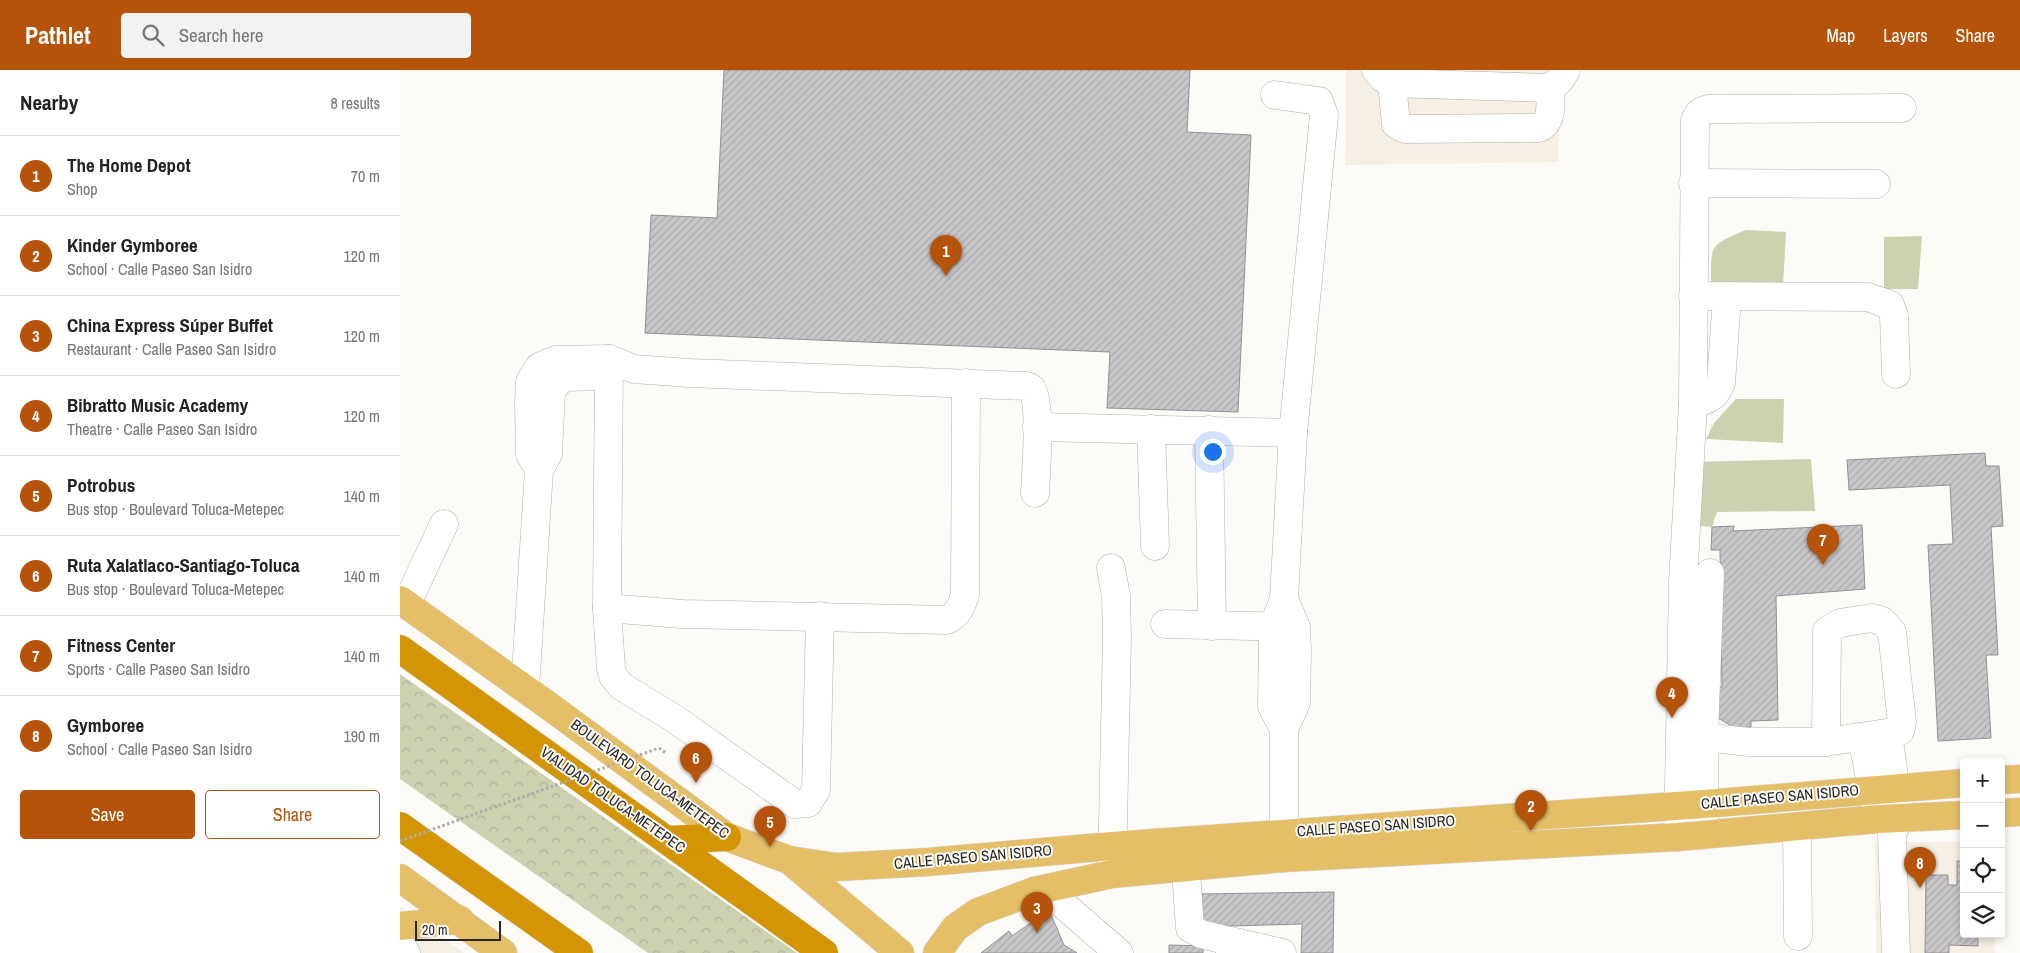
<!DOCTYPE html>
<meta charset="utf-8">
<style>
body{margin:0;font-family:"Archivo Narrow",sans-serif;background:#f2f2f2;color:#222}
.controls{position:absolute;right:15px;bottom:15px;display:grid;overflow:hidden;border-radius:5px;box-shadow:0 2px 8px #0003}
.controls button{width:45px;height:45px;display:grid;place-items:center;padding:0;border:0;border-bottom:1px solid #e0e0e0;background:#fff;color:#222;font:25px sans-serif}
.scale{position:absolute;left:15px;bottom:12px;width:86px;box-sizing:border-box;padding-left:5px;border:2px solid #272624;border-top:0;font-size:14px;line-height:18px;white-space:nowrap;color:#272624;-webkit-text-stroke:4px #fcfbf7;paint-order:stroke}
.you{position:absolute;left:812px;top:381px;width:18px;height:18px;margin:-12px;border:4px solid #fff;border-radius:50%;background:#1a73e8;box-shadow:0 0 0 8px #1a73e833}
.badge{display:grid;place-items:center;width:32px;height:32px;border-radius:50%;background:#b45309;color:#fff;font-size:16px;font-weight:700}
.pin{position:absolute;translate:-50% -41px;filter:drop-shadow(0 1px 2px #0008)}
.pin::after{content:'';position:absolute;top:26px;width:18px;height:15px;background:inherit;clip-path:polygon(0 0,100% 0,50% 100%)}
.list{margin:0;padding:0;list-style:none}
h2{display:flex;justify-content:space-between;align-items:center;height:65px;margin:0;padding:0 20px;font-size:21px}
h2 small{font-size:16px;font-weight:400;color:#767676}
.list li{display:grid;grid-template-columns:32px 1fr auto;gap:15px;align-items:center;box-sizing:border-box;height:80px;padding:0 20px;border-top:1px solid #e0e0e0}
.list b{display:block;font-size:19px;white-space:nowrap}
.list p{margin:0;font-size:16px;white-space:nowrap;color:#767676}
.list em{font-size:16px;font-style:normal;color:#767676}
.actions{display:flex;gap:10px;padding:15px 20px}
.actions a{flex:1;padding:11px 0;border:1px solid #b45309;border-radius:5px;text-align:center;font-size:18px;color:#b45309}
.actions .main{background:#b45309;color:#fff}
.icon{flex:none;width:28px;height:28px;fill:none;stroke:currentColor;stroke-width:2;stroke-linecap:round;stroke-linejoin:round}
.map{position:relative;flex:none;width:1620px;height:883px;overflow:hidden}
header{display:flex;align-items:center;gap:30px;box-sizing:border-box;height:70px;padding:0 25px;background:#b45309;color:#fff}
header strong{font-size:24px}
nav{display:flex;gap:28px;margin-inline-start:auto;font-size:18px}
.search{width:350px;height:45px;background:#f2f2f2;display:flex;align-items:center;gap:12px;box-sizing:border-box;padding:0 18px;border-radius:5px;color:#767676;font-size:19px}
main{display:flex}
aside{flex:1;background:#fff}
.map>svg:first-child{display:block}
.built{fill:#f5efe4}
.park{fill:url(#park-crowns)}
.garden{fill:#cdd1b0}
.building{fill:url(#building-hatch);stroke:#929093}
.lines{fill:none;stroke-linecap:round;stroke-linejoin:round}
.minor-casing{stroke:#b1afab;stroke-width:29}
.major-casing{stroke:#d8d8d8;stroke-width:29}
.highway-casing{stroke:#d8d8d8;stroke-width:29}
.path{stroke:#aeadaa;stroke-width:3;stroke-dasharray:2.5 2.5;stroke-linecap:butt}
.minor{stroke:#fff;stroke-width:28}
.major{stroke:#e5bf68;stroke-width:28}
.highway{stroke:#d39503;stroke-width:28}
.path-bridge{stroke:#aeadaa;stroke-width:3;stroke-dasharray:2.5 2.5;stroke-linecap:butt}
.labels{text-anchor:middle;stroke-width:4;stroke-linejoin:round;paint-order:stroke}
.street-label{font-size:15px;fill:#272624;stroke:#fcfbf7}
</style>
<header>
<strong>Pathlet</strong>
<div class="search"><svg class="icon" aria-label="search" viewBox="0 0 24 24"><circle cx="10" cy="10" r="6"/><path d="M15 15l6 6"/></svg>Search here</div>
<nav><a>Map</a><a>Layers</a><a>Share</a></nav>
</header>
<main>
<aside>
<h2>Nearby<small>8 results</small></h2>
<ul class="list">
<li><span class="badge">1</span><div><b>The Home Depot</b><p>Shop</p></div><em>70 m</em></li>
<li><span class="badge">2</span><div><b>Kinder Gymboree</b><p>School · Calle Paseo San Isidro</p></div><em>120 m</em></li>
<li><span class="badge">3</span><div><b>China Express Súper Buffet</b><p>Restaurant · Calle Paseo San Isidro</p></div><em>120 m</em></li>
<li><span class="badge">4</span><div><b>Bibratto Music Academy</b><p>Theatre · Calle Paseo San Isidro</p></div><em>120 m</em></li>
<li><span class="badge">5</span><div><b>Potrobus</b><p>Bus stop · Boulevard Toluca-Metepec</p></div><em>140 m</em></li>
<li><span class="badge">6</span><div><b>Ruta Xalatlaco-Santiago-Toluca</b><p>Bus stop · Boulevard Toluca-Metepec</p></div><em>140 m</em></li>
<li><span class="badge">7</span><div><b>Fitness Center</b><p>Sports · Calle Paseo San Isidro</p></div><em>140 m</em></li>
<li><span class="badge">8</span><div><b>Gymboree</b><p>School · Calle Paseo San Isidro</p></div><em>190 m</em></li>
</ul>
<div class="actions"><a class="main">Save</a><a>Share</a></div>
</aside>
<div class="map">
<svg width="1620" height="883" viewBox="0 0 1620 883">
<defs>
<pattern id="park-crowns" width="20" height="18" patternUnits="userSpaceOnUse" patternTransform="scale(1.25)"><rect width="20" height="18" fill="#cdd1b0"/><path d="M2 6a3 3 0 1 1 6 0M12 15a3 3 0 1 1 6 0" fill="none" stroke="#b0b397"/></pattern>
<pattern id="building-hatch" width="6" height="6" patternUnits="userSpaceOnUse" patternTransform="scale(1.25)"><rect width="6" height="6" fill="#c9c6ca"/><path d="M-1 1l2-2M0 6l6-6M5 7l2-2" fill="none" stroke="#adaaad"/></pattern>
</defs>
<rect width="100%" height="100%" fill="#fcfbf7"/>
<g class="built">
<path d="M946,0H1161L1158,92L945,95Z"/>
<path d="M1475,772H1564V864H1595V883H1476Z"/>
<path d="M0,837L64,883H0Z"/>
</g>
<path class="park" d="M0,604L397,883H248L0,709Z"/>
<g class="garden">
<path d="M1346,160L1386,162L1383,216L1369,212H1311C1311,174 1310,175 1346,160Z"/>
<path d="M1522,166L1518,219H1484V167Z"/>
<path d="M1336,329H1384L1383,373L1306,369L1314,353Z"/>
<path d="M1411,389L1415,441L1317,442L1312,457L1291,455L1294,392Z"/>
</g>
<g class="building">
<path d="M324,0H790L787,62L851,65L838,342L707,338L710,282L245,263L251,145L317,148Z"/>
<path d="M1585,383L1586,396H1599L1603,456L1591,457L1598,585H1586L1591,668L1538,671L1528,475L1553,474L1550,415L1449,420L1447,390Z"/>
<path d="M1462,455L1465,519L1376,526L1378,650L1351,651V657L1335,658L1318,648L1315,616L1322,617L1320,480H1311L1312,457L1334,456L1333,461Z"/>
<path d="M1557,791H1564V864H1578V876L1549,875V883H1525L1526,805H1548V815H1557Z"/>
<path d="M934,822L933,883H901L902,854L797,857V824Z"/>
<path d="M649,840L664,875L677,883H581L609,861L612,866Z"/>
<path d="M769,875L803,876V883H769Z"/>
</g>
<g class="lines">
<g class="minor-casing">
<g id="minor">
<path d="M976,0L983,8L992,13L1150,18L1160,10L1166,0"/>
<path d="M992,13L996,54L1005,59L1139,58C1154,51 1150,32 1150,18"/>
<path d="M875,25L919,31L924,45L893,363L884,529L873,557L872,636L884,659"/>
<path d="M1293,113L1476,114"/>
<path d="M1293,226L1468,227L1490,235L1494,246L1496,304"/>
<path d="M209,289L207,538L211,598L213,606L221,616L275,649L395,734L408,733L416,720L420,546"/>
<path d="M1293,334C1308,330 1315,328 1321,313L1327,227"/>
<path d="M637,357L893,363"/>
<path d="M751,359L755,476"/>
<path d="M809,360L812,556"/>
<path d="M139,400L130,384L129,333L130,312L139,297L156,290L209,289L234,299L289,303L627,316L631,318C642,332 636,402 635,423"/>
<path d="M711,498L716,526L717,567L712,799"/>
<path d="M1310,503L1304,667L1349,672H1426"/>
<path d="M6,535L44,454"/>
<path d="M207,538L282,544L547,550C558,544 561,538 565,525L566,313"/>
<path d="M1472,548L1482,551L1492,562L1502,652L1500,661L1426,672L1427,561L1440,553Z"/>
<path d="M765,554L892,557"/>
<path d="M125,619L139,400L148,384L151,321L158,312L166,307L201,306"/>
<path d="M1488,664L1500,748L1492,764L1496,883"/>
<path d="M1304,667V765"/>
<path d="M1462,667L1477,744"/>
<path d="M1397,757L1398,866"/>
<path d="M1278,767L1283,512L1293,334L1295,50L1300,42L1308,39L1502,38"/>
<path d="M784,773L790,858L801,864L830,871"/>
<path d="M884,788V659L896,633L897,580L896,557L884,529"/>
<path d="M645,819L719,883"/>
<path d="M0,875L6,883"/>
<path d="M830,883V871L882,883"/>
</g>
</g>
<g class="major-casing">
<g id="major">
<path d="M0,530L149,636L327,767L389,790L500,883"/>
<path d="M1601,710L1620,709"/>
<path d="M1601,743L1620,742"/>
<path d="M389,790L437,797L528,792L712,776L1304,734L1564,713"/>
<path d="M0,808L103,883"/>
<path d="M0,856L60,850"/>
<path d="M537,883L555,858L578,842L634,821L712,804L884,788L1278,767L1478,749L1564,745"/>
</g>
</g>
<g class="highway-casing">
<g id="highway">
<path d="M0,579L424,883"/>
<path d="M0,756L179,883"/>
<path d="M268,770L327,767"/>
</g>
</g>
<path class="path" d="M259,678L267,684"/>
<use href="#minor" class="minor"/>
<use href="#major" class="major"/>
<use href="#highway" class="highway"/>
<path class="path-bridge" d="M0,771L259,678"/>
</g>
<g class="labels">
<g class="street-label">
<text transform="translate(250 709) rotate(36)" y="5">BOULEVARD TOLUCA-METEPEC</text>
<text transform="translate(1380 727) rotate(-5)" y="5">CALLE PASEO SAN ISIDRO</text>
<text transform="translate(213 730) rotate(35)" y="5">VIALIDAD TOLUCA-METEPEC</text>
<text transform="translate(976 756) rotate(-4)" y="5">CALLE PASEO SAN ISIDRO</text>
<text transform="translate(573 787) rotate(-5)" y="5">CALLE PASEO SAN ISIDRO</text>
</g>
</g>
</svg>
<div class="controls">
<button>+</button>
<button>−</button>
<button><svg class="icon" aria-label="locate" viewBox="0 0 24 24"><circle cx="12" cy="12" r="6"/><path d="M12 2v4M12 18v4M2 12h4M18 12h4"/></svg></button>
<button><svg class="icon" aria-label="layers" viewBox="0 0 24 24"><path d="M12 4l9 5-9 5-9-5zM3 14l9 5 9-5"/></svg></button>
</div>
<div class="scale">20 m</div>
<div class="you"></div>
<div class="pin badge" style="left:546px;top:206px">1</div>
<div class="pin badge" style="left:1131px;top:761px">2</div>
<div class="pin badge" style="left:637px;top:863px">3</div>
<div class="pin badge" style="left:1272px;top:648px">4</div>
<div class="pin badge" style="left:370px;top:777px">5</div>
<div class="pin badge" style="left:296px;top:713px">6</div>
<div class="pin badge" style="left:1423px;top:495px">7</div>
<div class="pin badge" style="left:1520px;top:818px">8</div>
</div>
</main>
